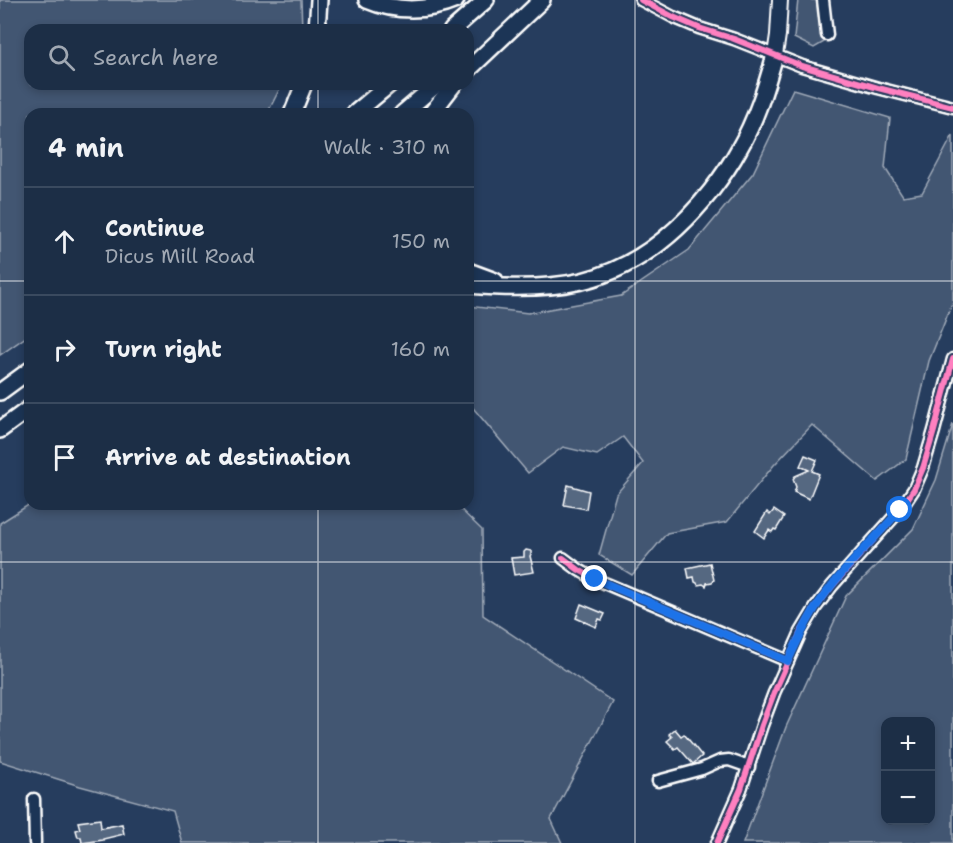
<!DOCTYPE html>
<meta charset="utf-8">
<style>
body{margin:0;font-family:"Shantell Sans",sans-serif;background:#293a51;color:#f1f3f6}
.controls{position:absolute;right:18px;bottom:18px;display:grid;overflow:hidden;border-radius:12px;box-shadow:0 3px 9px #0003}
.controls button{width:54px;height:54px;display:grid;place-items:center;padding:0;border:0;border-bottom:2px solid #3a4a5f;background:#1c2e46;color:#f1f3f6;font:30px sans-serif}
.stop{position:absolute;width:18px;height:18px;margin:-14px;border:4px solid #1a73e8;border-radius:50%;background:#fff}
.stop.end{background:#1a73e8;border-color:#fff;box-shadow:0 2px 6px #0008}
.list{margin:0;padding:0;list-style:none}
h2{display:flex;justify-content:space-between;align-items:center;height:78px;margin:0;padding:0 24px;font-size:26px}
h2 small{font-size:20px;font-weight:400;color:#a0a8b3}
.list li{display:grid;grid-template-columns:39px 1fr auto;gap:18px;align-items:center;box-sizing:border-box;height:108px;padding:0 24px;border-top:2px solid #3a4a5f}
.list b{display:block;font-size:22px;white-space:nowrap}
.list p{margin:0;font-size:20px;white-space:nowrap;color:#a0a8b3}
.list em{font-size:20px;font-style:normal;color:#a0a8b3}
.icon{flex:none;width:33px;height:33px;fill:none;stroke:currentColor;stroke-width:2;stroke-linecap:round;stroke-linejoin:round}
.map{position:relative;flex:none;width:953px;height:843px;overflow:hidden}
.search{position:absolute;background:#1c2e46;box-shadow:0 3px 9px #0003;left:24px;top:24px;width:450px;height:66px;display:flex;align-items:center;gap:15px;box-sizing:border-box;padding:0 21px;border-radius:18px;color:#a0a8b3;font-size:22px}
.panel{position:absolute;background:#1c2e46;box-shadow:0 3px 9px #0003;left:24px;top:108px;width:450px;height:402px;border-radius:18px}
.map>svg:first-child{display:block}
.green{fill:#425672;stroke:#a0aab8;stroke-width:1.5;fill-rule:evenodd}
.building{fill:#556781;stroke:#fff;stroke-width:1.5}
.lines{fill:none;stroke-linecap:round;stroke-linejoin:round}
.minor-casing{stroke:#fff;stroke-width:15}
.major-casing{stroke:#fff;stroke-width:18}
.highway-casing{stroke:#fff;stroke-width:20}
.minor{stroke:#1d3557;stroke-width:10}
.major{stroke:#1d3557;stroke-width:14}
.highway{stroke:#1d3557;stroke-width:15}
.cycleway-casing{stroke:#1d3557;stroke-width:10}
.cycleway{stroke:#ff80c0;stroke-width:6}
.route{stroke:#1a73e8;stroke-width:8}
.grid{fill:none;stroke:#fff;stroke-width:1.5;stroke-opacity:0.55}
</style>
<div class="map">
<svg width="953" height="843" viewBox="0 0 953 843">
<rect width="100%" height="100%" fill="#263d5e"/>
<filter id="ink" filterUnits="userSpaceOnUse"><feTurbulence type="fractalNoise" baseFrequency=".0167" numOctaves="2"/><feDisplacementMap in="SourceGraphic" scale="12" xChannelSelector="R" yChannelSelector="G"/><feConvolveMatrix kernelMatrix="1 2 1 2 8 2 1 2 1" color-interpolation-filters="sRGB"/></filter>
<g filter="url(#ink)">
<g class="green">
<path d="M0,0H301L302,30H30V84H282L267,114H30V334L0,355Z"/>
<path d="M798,0H819L824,42L814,48L794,38Z"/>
<path d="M793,89L890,118L885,168L903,196L922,193L953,135V301L929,361L906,459L877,481L812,425L774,465L727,522L667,533L632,575L599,555L616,494L643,463L623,437L597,455L563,447L528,473L468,402V306L528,313L621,296L689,250L753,173Z"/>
<path d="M953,424V843H743L786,727L846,596L913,529L936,480ZM886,722H930V820H886Z"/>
<path d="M30,504H455L482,530L483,615L613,702L551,819L562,843H182L173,811L80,786L0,761V523Z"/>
</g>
<g class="building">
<path d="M805,455L817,460L812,471L819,474L809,499L794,492L796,487L793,479L795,476L809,470L800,466Z"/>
<path d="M568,485L589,491L586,509L564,505Z"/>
<path d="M774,510L784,517L776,530L774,529L772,532L769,530L764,538L755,531L767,512L770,515Z"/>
<path d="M526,550L531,551V554L530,556L534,572L514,575L511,558L524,557V552Z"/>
<path d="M710,563L714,580L712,582L707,583L706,586L703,584L698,585L697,583L695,582L694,577L689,578L687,568Z"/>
<path d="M581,604L605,614L602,620L599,619L596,627L576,618Z"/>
<path d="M675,729L681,736L684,734L702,756L693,764L678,747L675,749L667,741L672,737L669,734Z"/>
<path d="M100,819L101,828L122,824L124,834L103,839V840L82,843L81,837H78L76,830L80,829L78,822Z"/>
</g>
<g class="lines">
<g class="minor-casing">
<g id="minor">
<path d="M641,0L673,17L699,28L734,39L802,66L878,88L953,107"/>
<path d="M823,0L827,35"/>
<path d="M563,558L579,570L595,579L788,661"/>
<path d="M658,781L702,769L720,761L729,760L749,767"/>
<path d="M34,799L35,843"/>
<path d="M717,843L741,789L762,725L774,693L801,632L816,607L832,586L900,510L914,489L923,468L934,431L953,359"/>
</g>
</g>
<g class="major-casing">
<path id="major" d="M775,55L778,35L780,0"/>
</g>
<g class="highway-casing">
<g id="highway">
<path d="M367,0C395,12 428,12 456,0"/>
<path d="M317,30L319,0"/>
<path d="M452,30L486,0"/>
<path d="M468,70L542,0"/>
<path d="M292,114L304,84"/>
<path d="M354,114L390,84"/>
<path d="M402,114L437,84"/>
<path d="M431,114L454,84"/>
<path d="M468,271L495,281"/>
<path d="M468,285C503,288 548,289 582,281C636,268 677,234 711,191C721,178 731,164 739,149C756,120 766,87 775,55"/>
<path d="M0,392L30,370"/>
<path d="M0,430L30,408"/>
</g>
</g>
<use href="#minor" class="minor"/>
<use href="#major" class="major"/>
<use href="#highway" class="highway"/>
<g class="cycleway-casing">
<g id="cycleway">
<path d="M641,0L673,17L699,28L734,39L802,66L878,88L953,107"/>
<path d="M563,558L579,570L595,579L788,661"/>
<path d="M717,843L741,789L762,725L774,693L801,632L816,607L832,586L900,510L914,489L923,468L934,431L953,359"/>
</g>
</g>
<use href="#cycleway" class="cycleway"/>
</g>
</g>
<g class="lines" filter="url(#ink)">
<path class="route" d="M595,579L788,661C797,642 805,624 816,607C840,571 872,542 900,510"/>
</g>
<path class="grid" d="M318,0V30M635,0V843M318,84V114M0,281H30M468,281H953M318,504V843M0,562H953"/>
</svg>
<div class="controls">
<button>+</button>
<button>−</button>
</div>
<div class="stop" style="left:900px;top:510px"></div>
<div class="stop end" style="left:595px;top:579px"></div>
<div class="search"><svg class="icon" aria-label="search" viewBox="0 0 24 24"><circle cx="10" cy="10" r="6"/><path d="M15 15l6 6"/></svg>Search here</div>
<section class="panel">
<h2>4 min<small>Walk · 310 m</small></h2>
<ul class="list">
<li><svg class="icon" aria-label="ahead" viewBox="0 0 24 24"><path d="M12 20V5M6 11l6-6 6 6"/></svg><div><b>Continue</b><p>Dicus Mill Road</p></div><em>150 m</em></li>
<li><svg class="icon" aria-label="right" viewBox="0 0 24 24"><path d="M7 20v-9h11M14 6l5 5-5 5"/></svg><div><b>Turn right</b></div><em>160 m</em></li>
<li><svg class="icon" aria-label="arrive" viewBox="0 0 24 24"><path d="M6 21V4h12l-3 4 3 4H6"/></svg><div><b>Arrive at destination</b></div></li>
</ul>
</section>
</div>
